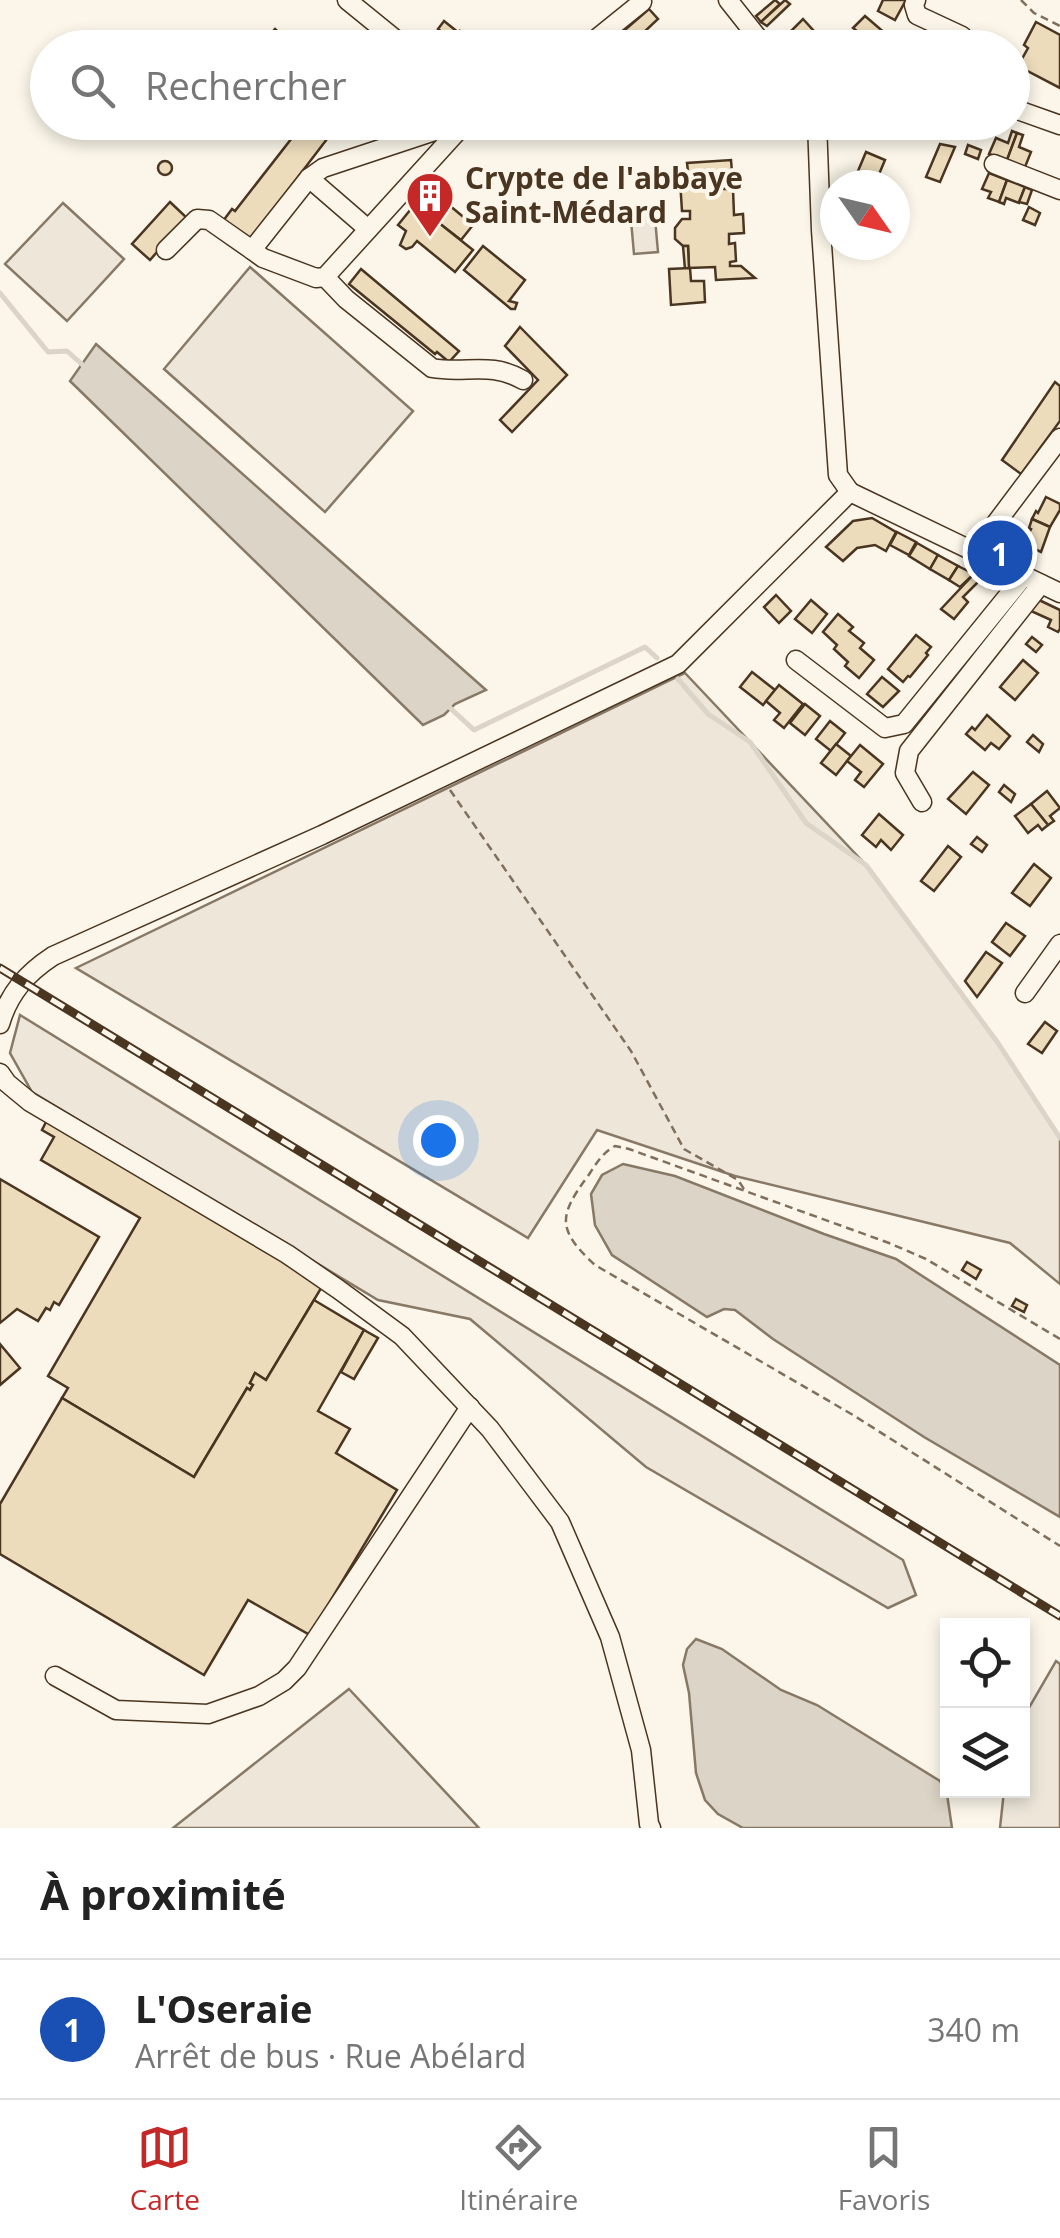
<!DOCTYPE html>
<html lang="fr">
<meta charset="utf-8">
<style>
body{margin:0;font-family:"Open Sans",sans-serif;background:#f2f2f2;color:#222}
.controls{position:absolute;right:30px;bottom:30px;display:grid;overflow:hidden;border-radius:0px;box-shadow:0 5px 15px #0003}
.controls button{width:90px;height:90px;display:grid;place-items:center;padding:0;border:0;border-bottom:2px solid #e0e0e0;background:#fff;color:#222;font:50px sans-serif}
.compass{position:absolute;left:820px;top:170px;width:90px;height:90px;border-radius:50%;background:#fff;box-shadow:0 5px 15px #0003;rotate:124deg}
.you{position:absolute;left:438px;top:1140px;width:35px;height:35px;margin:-25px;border:8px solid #fff;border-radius:50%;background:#1a73e8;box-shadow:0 0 0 15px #1a73e833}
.badge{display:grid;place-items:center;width:65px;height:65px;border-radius:50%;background:#c62828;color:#fff;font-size:32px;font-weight:700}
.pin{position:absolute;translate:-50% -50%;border:5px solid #fff;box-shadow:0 2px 10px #0006}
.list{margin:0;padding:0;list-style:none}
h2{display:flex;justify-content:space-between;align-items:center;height:130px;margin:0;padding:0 40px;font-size:42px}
h2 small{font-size:32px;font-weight:400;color:#767676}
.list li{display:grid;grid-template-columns:65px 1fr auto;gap:30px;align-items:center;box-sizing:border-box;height:140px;padding:0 40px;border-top:2px solid #e0e0e0}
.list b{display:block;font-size:38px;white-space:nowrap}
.list p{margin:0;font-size:32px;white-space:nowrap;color:#767676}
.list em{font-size:32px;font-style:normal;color:#767676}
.icon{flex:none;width:55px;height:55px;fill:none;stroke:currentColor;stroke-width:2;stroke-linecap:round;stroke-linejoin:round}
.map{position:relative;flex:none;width:1060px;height:1828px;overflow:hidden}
.search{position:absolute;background:#fff;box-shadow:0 5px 15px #0003;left:30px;right:30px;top:30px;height:110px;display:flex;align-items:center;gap:25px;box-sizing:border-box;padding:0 35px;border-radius:55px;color:#767676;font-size:38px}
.sheet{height:270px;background:#fff}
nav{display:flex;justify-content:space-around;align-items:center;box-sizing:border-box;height:140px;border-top:2px solid #e0e0e0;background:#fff;font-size:28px;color:#767676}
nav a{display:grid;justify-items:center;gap:5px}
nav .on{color:#c62828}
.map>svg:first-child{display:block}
.green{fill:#ede6d9;stroke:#887966;stroke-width:2.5}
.water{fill:#dcd4c6;stroke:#887966;stroke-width:2.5}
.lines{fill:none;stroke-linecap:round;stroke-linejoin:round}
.stream{stroke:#dcd4c6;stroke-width:5}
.building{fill:#ecdcbc;stroke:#4a3520;stroke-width:2.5}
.minor-casing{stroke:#4a3520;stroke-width:21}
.path{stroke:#7f6f5c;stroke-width:2.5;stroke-dasharray:8 5;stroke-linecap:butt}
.minor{stroke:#fbf6e9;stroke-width:18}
.rail-casing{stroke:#4a3520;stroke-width:9}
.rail{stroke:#fbf6e9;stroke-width:5;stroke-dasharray:15;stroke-linecap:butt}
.labels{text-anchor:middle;stroke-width:8;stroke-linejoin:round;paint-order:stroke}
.poi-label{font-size:30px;font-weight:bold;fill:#4a3520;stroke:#fbf6e9;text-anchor:start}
</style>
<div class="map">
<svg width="1060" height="1828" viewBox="0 0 1060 1828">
<rect width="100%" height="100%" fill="#fbf6e9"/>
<g class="green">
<path d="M63,203L124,259L67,321L5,264Z"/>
<path d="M654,207L658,252L634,254L630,209Z"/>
<path d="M250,267L413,411L325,512L164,369Z"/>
<path d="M685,673L866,865L998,1043L1060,1138V1284L1010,1243L735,1176L597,1130L528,1238L76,968Z"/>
<path d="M20,1015L903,1560L916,1595L888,1608L646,1467L470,1319L378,1300L32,1092L10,1053Z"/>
<path d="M1056,1661L1060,1664V1828H1000L1004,1791L1022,1790L1023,1718Z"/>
<path d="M349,1689L479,1828H173Z"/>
</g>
<g class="water">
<path d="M96,344L486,690L455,704L444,715L423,725L70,381Z"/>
<path d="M623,1164L675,1176L824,1234L896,1259L1060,1365V1517L924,1437L773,1339L735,1310L724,1309L707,1317L612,1255L595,1225L591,1194L602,1175Z"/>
<path d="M696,1639L722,1649L781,1690L817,1705L940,1781L947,1794L952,1828H743L718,1814L705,1800L696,1773L689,1693L683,1665L687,1649Z"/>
</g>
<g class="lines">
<g class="stream">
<path d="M0,293L48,352L67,351L85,367"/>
<path d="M678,679L708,714L750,742L806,823L866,865L998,1043L1060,1138"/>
<path d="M448,706L474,730L645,647L657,658"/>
</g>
</g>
<g class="building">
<path d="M775,0L780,4L761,22L756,16Z"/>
<path d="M785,0L790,4L767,26L761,22Z"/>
<path d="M883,0H906L895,20L878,11Z"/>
<path d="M649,9L658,19L644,32L633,48H604Z"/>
<path d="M865,16L886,34L875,45L853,28Z"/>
<path d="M803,19L813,30L795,48H788L781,41Z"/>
<path d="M444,21L459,33L460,31L481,48H448L453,41L438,29Z"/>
<path d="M1036,22L1060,35V88L1018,66L1028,48L1024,45Z"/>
<path d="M275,29L283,36L272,48H258Z"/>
<path d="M272,122H340L249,241L223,221L232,209L235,211L295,134L290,129L286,134Z"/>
<path d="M506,122H517L502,136L498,132L507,124Z"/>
<path d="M846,127L860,130L859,136L845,133Z"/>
<path d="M1012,131L1017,133L1007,160L989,154L996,138L1008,143Z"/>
<path d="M1017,133L1023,135L1019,147L1031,152L1025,167L1007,160Z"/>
<path d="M940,144L955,147L940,182L926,177Z"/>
<path d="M968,145L981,150L978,159L965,154Z"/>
<path d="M866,152L885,160L877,179L858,171Z"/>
<path d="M731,160L732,172L723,173L724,189H733L734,215L743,214L744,233L729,234V244L735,243L736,261L730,262V266H741L755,278L716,280L715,267L689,268L688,246H683L675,239V228L682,219H690V211H682L680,180H689L687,163Z"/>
<circle cx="165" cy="168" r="7"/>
<path d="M989,173L1007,180L999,202L988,198L991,192L982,189Z"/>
<path d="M1007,180L1025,187L1019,203L1006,198L1004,204L999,202Z"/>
<path d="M1025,187L1032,190L1027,204L1019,202Z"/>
<path d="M443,200L473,225L461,240L430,216Z"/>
<path d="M170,202L187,218L150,260L132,244Z"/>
<path d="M415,204L473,250L455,272L417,241L412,247L406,249L400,245L406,231L398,225Z"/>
<path d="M1029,207L1040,213L1035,225L1023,220Z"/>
<path d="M483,246L525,280L509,301L517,303L515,309H511L464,270Z"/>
<path d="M683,246H688L689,268L685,269Z"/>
<path d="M690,268L691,281H704L705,302L671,305L669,269Z"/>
<path d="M361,269L459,351L449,362L437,352L435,354L349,284Z"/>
<path d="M520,327L567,375L512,432L500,420L538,380L505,346Z"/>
<path d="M1055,382L1060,386V421L1021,474L1002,460Z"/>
<path d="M1046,497L1060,504V510L1050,527L1032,519L1036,511L1038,513Z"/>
<path d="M872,518L896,532L886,551L875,545L857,548L843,561L826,547L853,521Z"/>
<path d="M1032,519L1050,527L1041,552L1024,544L1031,529L1029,528Z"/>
<path d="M897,532L916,542L909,555L890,545Z"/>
<path d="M917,543L938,555L930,569L909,556Z"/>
<path d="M938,555L958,566L949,580L930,569Z"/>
<path d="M958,566L974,574L960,587L949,580Z"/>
<path d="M974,574L982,578L963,597L968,602L954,619L941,609Z"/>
<path d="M776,595L791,611L779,623L764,607Z"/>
<path d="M811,600L827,614L812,633L795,619Z"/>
<path d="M1039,600L1060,610V629L1058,632L1048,627L1051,620L1031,611Z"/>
<path d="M838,614L853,627L849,631L864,643L860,648L874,660L859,678L845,666L848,662L834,649L837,645L823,632Z"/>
<path d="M916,635L931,647L926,653L928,655L910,677L908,676L903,682L888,669Z"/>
<path d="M1032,637L1042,645L1036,652L1026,644Z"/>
<path d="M1023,660L1038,673L1015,700L1000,687Z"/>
<path d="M752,672L775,690L763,705L740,687Z"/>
<path d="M882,677L899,691L883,707L867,694Z"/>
<path d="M779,685L803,704L784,728L774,720L780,713L766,701Z"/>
<path d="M805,704L820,716L805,735L790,723Z"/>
<path d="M987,715L1010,736L999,749L991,743L985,750L966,734L972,727L975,730Z"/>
<path d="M830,721L845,733L831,751L816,739Z"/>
<path d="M1033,735L1043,744L1039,752L1027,742Z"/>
<path d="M836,744L851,756L836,775L821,763Z"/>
<path d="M860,745L883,764L864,787L855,780L861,772L847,761Z"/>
<path d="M973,772L989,785L966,814L948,799Z"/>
<path d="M1004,785L1015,794L1011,802L999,792Z"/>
<path d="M1047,791L1060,808L1050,816L1054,821L1048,825L1031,804Z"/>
<path d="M1031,804L1048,825L1042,830L1038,825L1028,833L1015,816Z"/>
<path d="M879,814L903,835L891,850L881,840L876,847L862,835Z"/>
<path d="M977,837L987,845L982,852L971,844Z"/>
<path d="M948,846L961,857L934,891L921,881Z"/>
<path d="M1034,864L1051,878L1030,906L1012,893Z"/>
<path d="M1006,923L1025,936L1010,956L992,942Z"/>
<path d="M986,952L1002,963L977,997L965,981Z"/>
<path d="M1045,1022L1057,1031L1042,1053L1028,1044Z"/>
<path d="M47,1120L323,1285L266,1380L255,1373L250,1383L253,1385L250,1390L247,1388L194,1477L62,1398L68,1388L48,1376L140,1218L41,1160L54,1137L42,1130Z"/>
<path d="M0,1179L99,1237L59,1305L54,1302L50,1310L46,1308L38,1321L17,1309L0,1323Z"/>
<path d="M967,1262L981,1270L976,1279L962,1270Z"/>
<path d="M1016,1299L1027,1305L1024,1312L1012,1306Z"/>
<path d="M314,1300L364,1330L318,1411L350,1429L336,1453L397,1490L310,1635L248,1600L204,1675L0,1554V1504L62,1398L194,1477L247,1388L250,1390L253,1385L250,1383L255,1373L266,1380Z"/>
<path d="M364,1330L378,1338L354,1379L341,1372Z"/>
<path d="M0,1344L20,1368L0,1385Z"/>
</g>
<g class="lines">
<g class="minor-casing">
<g id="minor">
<path d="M347,0L406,48"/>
<path d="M728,0L766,48"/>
<path d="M916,0L914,5L917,15L962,36"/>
<path d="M585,48L642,2"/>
<path d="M1012,108L1060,125"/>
<path d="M462,122L323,168L309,178L252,250L263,258L316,278L325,277L466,122"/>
<path d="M817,122L821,230L838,475L850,492"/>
<path d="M994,164L1060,190"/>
<path d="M309,178L368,229"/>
<path d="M166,250L197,219L209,220L252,250"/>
<path d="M325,277L346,299L432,368C466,374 490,361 523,380"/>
<path d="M850,492L1060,593"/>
<path d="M978,553L984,539L1060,438"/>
<path d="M796,660L885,728L904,724L1024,576"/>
<path d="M922,802L905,773L909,751L1041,584"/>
<path d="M1025,993L1060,944"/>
<path d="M0,1024C9,993 27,973 53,956L322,835L678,664L850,492"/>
<path d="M0,1073L7,1083L30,1102L287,1254L338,1289L402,1336L490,1429L560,1522L610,1637L641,1750L649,1824L651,1828"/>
<path d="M55,1676L116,1710L208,1714L259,1696L284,1681L297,1668L470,1407"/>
</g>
</g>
<g class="path">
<path d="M1021,0L1034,13L1060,26"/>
<path d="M450,790L631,1051L684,1149L738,1180L744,1189"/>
<path d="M1060,1339L926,1259L889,1243L629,1149L615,1146C602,1153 596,1164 588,1176C558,1216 557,1230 595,1265L853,1415L1060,1546"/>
</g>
<use href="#minor" class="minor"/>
<g class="rail-casing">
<path id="rail" d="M0,968L1060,1616"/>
</g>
<use href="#rail" class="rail"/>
</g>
<defs>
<g id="building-pin" transform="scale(2.5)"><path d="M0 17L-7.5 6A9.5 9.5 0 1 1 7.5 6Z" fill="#c62828" stroke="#fbf6e9"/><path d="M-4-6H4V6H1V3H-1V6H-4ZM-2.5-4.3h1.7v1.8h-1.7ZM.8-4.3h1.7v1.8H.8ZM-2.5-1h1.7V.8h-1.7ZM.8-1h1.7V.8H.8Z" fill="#fff"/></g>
</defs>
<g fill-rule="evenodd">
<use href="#building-pin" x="430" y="196"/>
</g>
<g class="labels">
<g class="poi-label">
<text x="465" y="189">Crypte de l'abbaye<tspan x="465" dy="34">Saint-Médard</tspan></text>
</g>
</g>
</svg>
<div class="controls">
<button><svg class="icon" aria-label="locate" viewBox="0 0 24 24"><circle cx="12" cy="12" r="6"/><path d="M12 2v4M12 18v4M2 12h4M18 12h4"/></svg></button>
<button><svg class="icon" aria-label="layers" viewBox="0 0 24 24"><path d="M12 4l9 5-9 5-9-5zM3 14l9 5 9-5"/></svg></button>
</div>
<svg class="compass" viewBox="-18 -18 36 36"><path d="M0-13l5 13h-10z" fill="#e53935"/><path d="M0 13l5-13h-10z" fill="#767676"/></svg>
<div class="you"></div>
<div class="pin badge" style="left:1000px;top:553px;background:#1a4fb4">1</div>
<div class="search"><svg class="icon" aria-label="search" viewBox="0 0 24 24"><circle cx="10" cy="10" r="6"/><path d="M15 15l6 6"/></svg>Rechercher</div>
</div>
<section class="sheet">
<h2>À proximité<small></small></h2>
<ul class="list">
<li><span class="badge" style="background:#1a4fb4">1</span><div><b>L'Oseraie</b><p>Arrêt de bus · Rue Abélard</p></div><em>340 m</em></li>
</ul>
</section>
<nav>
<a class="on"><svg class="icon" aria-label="map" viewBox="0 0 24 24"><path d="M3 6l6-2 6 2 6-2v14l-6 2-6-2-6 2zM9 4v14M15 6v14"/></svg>Carte</a>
<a><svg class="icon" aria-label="directions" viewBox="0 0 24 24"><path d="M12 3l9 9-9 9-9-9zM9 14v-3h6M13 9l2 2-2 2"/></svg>Itinéraire</a>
<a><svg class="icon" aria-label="saved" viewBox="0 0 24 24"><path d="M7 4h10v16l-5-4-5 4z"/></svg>Favoris</a>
</nav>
